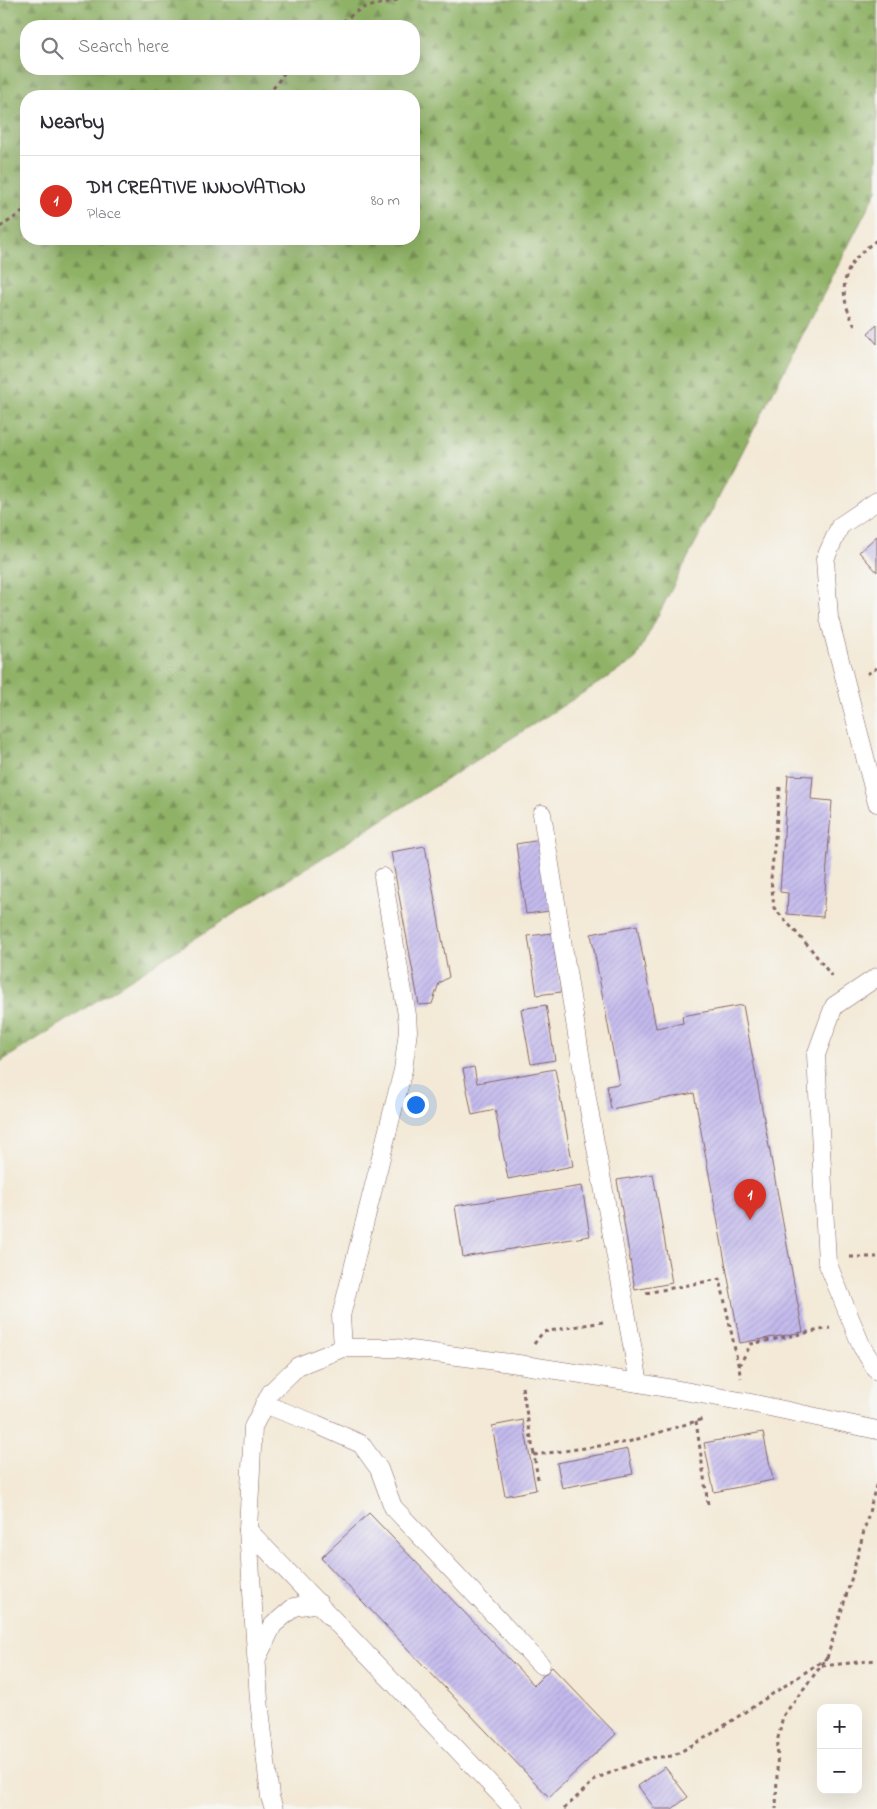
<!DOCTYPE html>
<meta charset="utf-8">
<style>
body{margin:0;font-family:"Indie Flower",sans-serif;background:#f2f2f3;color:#2b2b33}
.controls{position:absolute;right:15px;bottom:15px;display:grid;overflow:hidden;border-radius:10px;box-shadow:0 5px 20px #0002}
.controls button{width:45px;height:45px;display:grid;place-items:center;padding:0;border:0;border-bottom:1px solid #e1e1e2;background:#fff;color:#2b2b33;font:25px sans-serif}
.you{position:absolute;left:415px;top:1104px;width:18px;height:18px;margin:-12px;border:4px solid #fff;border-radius:50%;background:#1a73e8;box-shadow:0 0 0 8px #1a73e833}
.badge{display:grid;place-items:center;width:32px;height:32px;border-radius:50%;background:#d93025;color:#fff;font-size:16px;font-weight:700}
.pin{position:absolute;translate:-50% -41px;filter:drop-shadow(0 1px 2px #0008)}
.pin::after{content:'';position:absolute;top:26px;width:18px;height:15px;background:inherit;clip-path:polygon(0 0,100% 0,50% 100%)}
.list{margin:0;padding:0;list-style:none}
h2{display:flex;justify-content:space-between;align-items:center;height:65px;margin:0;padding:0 20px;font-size:21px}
h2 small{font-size:16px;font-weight:400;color:#7c7c81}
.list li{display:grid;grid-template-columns:32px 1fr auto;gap:15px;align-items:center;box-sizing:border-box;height:90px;padding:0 20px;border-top:1px solid #e1e1e2}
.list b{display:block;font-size:19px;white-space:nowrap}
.list p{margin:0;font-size:16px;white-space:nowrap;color:#7c7c81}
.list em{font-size:16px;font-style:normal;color:#7c7c81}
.icon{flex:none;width:28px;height:28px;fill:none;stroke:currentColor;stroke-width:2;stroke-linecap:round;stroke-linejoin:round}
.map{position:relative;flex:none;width:877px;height:1809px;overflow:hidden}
.search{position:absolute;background:#fff;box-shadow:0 5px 20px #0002;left:20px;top:20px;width:400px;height:55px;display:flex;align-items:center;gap:12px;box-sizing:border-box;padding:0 18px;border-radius:20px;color:#7c7c81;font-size:19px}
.panel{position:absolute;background:#fff;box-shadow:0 5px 20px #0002;left:20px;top:90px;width:400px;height:155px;border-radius:20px}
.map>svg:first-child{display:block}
.forest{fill:url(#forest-firs);stroke:#6c6848;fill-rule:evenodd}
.building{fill:url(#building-hatch)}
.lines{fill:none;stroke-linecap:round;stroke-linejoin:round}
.service-casing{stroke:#856667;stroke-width:19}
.path{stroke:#856667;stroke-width:3;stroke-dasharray:4 4;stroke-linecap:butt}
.service{stroke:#fff;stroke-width:18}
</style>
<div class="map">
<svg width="877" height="1809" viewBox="0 0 877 1809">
<defs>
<pattern id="forest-firs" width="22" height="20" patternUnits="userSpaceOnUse" patternTransform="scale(1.25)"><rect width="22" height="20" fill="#8fb266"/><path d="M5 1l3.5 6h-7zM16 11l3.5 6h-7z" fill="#779054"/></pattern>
<pattern id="building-hatch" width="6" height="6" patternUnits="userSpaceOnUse" patternTransform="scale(1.25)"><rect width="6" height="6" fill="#c3baed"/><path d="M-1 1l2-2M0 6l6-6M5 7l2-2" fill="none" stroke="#a99fcb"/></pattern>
</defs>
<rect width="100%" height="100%" fill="#f6f6f2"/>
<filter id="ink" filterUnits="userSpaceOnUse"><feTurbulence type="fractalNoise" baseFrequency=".02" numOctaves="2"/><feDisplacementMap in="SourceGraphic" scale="10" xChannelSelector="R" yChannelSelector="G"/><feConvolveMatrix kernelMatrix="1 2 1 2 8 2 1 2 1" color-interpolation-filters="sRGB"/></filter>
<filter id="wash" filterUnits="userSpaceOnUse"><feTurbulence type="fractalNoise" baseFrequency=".0096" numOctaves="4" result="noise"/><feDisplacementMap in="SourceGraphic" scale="20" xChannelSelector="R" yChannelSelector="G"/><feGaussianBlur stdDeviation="1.12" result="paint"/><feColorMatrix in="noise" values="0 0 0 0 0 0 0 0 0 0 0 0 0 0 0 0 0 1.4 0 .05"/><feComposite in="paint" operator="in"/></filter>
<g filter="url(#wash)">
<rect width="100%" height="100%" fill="#f3e9d6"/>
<path class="forest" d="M0,0H877V190L635,660L0,1062ZM26,26H414V69H26ZM26,96H414V239H26Z"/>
<g id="blocks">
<g class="building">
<path d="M877,325V344L868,333Z"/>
<path d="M877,536V572L859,552Z"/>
<path d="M788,775L813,776L811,799L832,801L823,917L787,914L788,893L780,892Z"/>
<path d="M541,840L550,911L526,914L516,844Z"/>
<path d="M425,846L449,977L439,983L432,1004L419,1005L391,852Z"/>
<path d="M637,925L656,1028L683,1023L682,1016L743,1005L803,1332L740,1343L694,1093L611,1109L607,1086L619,1084L591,934Z"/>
<path d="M552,933L561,992L537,995L528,936Z"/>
<path d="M546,1005L555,1060L531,1064L521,1009Z"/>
<path d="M474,1067L477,1083L555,1069L573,1166L508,1179L495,1110L472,1115L463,1069Z"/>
<path d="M653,1174L672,1283L635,1290L617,1180Z"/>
<path d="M582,1186L590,1236L463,1257L455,1206Z"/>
<path d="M523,1420L536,1490L505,1496L492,1426Z"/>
<path d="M763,1432L773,1480L714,1492L704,1443Z"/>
<path d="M628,1449L633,1474L562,1488L557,1463Z"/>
<path d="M369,1513L534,1685L552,1667L616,1734L549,1797L321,1558Z"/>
<path d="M665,1767L688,1797L672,1809H655L638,1786Z"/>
</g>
</g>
</g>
<g filter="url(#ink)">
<use href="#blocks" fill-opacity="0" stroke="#856667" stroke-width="1"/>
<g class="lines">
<g class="service-casing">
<g id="service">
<path d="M877,501L840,526L825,559L829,618L877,803"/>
<path d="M542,814L588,1104L639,1383"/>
<path d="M877,977L834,1006L816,1055L827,1262L862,1347L877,1371"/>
<path d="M343,1348L341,1316L403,1070L408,1031L407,1015L383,877"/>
<path d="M264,1404L316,1424L361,1444L379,1469L393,1507L541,1665"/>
<path d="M248,1530L514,1809"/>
<path d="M257,1658L273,1625L294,1607L319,1603"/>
<path d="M274,1809L270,1797L259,1700L248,1530L253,1427L271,1392L298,1366L343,1348H396L518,1364L639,1383L746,1402L877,1430"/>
</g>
</g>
<g class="path">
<path d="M336,26L362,8L398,0"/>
<path d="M259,96L272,90L287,69"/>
<path d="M0,227L26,210"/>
<path d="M855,326C835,289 843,263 877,240"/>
<path d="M867,674L877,668"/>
<path d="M780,787L771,879L774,908L811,949L833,978"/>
<path d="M850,1257H877"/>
<path d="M646,1293L720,1279L741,1378"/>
<path d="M534,1344L543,1332L603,1322"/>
<path d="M739,1366L751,1344L830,1328"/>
<path d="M522,1387L534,1455"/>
<path d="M696,1421L708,1505"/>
<path d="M538,1479L534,1455L628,1442L703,1419"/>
<path d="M827,1658L851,1580L877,1482"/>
<path d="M822,1666L877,1660"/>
<path d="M564,1809L597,1778L649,1758L673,1756L710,1735L827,1658L783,1716L778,1738L776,1809"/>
</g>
<use href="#service" class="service"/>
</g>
</g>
</svg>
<div class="controls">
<button>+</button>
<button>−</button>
</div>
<div class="you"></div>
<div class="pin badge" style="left:750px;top:1220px">1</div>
<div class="search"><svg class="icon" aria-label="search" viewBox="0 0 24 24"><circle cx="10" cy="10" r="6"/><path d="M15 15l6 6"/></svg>Search here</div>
<section class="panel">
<h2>Nearby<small></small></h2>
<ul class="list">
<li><span class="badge">1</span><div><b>DM CREATIVE INNOVATION</b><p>Place</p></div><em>80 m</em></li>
</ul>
</section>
</div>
